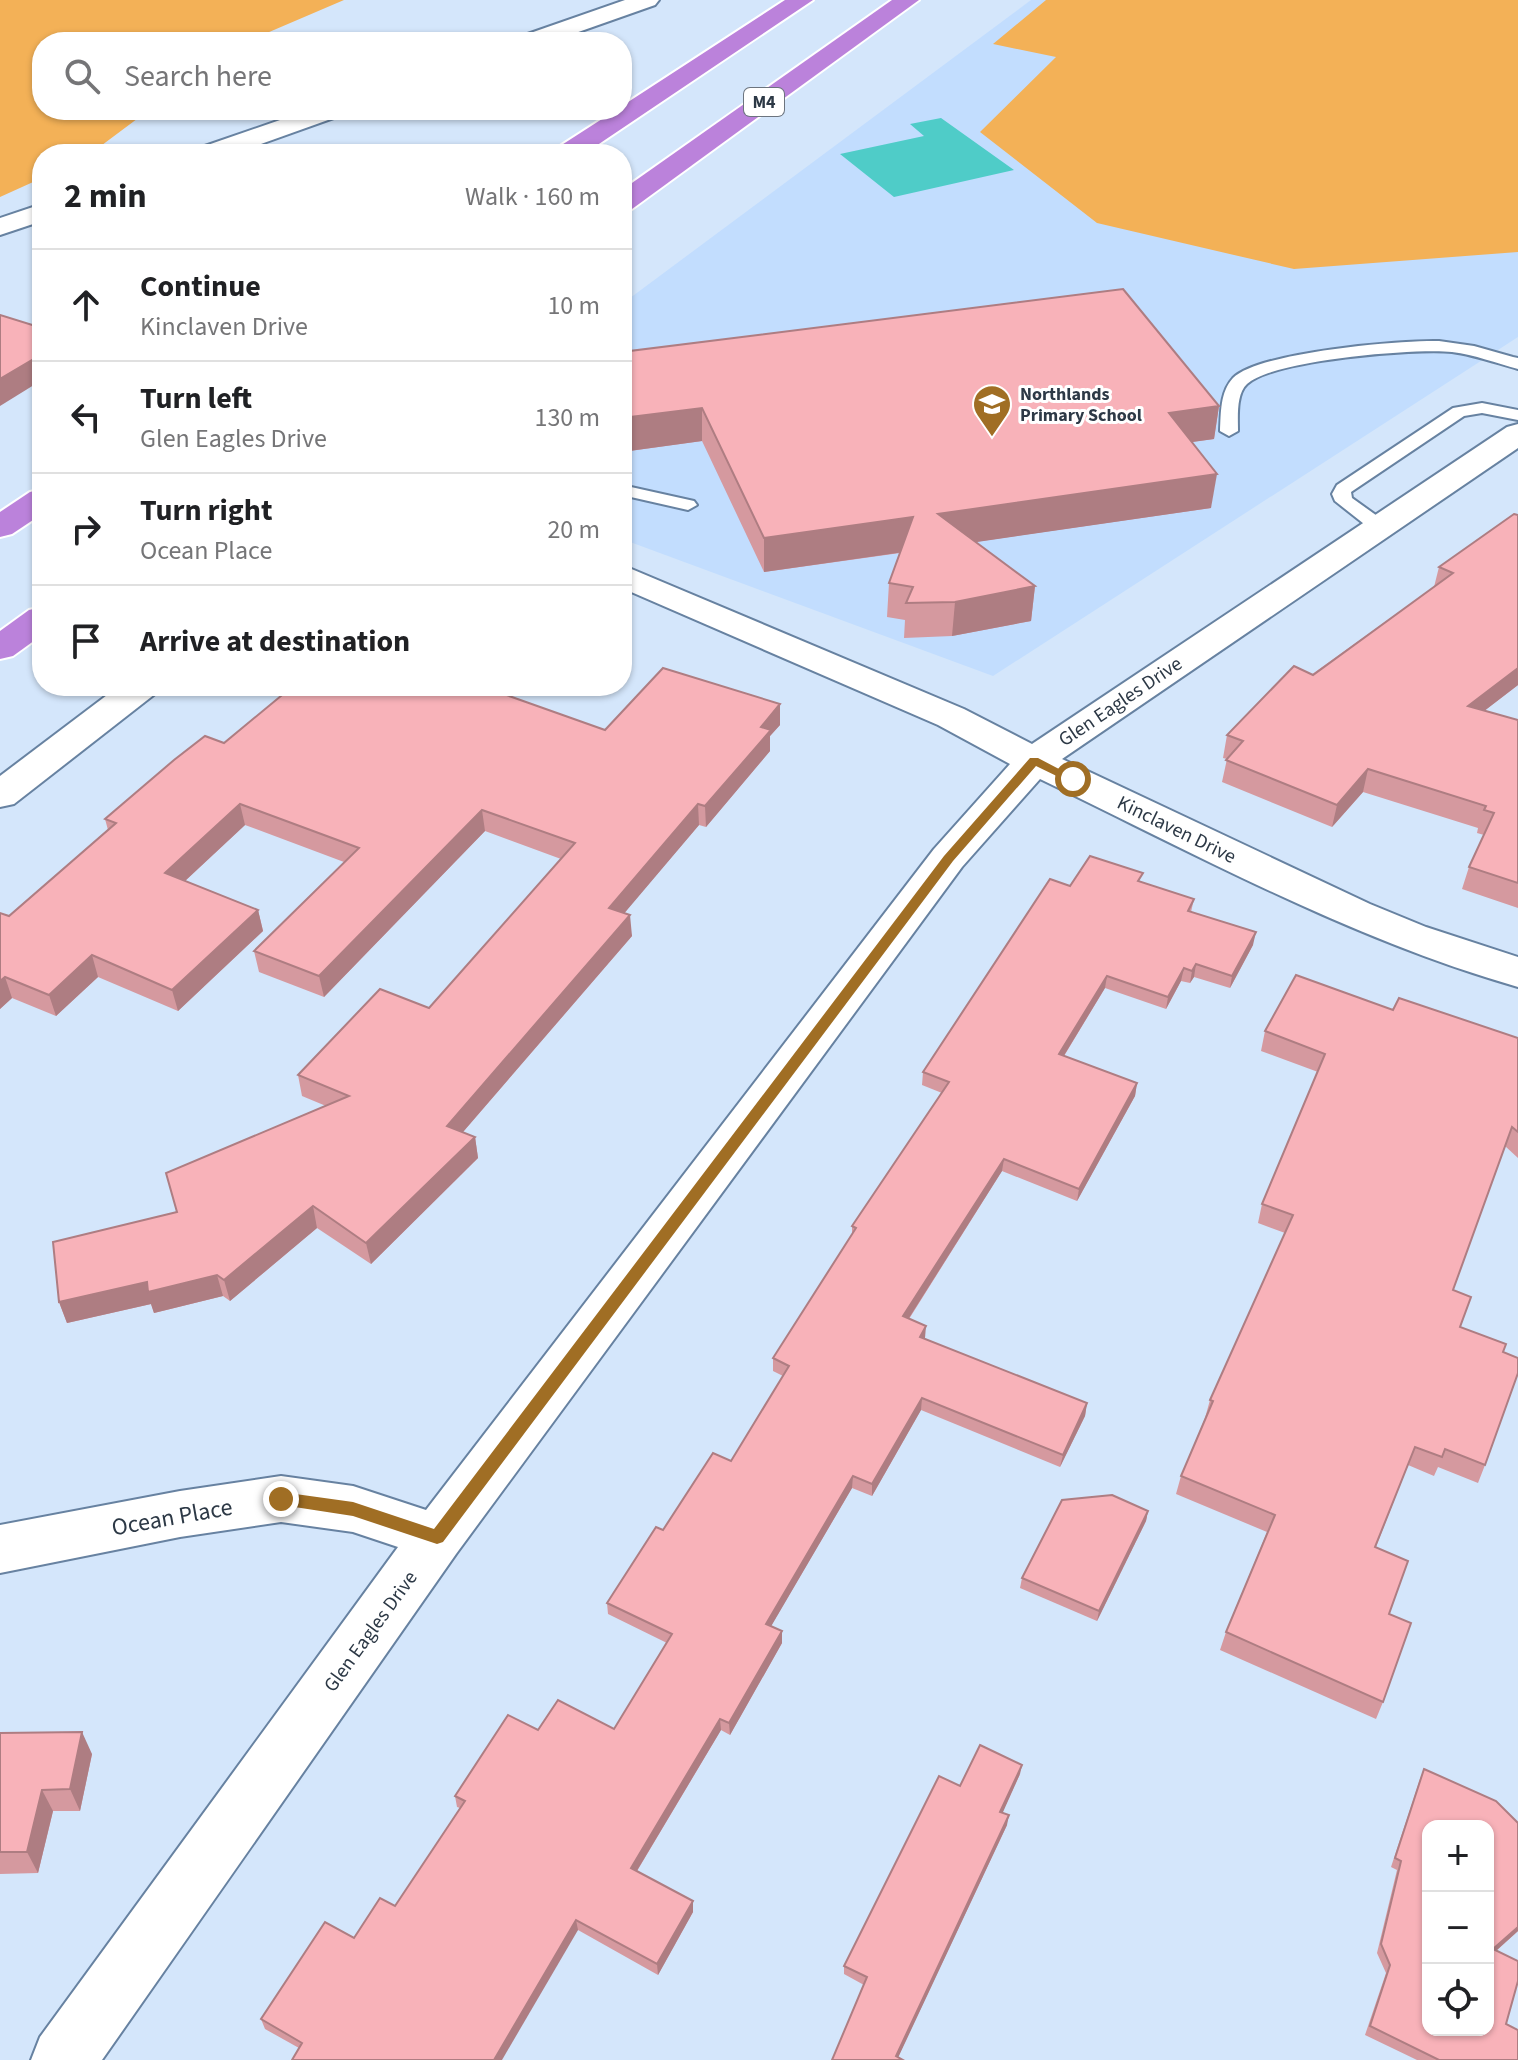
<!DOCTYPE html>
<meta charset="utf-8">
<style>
body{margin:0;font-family:"Source Sans 3",sans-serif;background:#f2f2f2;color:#202124}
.controls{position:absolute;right:24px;bottom:24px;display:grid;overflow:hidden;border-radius:16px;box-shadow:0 2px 6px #0004}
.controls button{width:72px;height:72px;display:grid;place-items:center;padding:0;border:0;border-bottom:2px solid #e0e0e0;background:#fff;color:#202124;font:40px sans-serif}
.stop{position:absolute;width:24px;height:24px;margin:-18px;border:6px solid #a06e24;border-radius:50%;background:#fff}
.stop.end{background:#a06e24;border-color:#fff;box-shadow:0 2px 8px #0008}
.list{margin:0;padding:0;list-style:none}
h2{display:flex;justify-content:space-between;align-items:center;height:104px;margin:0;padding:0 32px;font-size:34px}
h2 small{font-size:26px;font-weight:400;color:#757577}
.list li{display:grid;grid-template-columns:52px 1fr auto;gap:24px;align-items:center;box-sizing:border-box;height:112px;padding:0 32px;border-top:2px solid #e0e0e0}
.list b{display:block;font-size:30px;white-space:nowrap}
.list p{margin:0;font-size:26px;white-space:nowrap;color:#757577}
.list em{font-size:26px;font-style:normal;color:#757577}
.icon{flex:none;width:44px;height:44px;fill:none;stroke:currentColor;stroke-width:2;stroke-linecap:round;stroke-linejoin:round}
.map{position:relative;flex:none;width:1518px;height:2060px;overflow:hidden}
.search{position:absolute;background:#fff;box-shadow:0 2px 6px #0004;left:32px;top:32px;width:600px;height:88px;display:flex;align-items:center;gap:20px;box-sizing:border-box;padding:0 28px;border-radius:32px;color:#757577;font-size:30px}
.panel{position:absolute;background:#fff;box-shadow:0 2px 6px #0004;left:32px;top:144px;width:600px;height:552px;border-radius:32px}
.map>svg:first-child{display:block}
.built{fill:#c2ddfe}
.green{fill:#f3b157}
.water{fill:#4fccc8}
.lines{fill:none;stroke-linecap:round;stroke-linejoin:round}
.lane-casing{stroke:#6782a1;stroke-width:4}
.street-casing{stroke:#6782a1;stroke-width:4}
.highway-casing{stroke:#fff;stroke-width:4}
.lane{fill:#fff;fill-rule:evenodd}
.street{fill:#fff;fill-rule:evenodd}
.highway{fill:#bb82db;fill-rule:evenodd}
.wall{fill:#d5999f}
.shaded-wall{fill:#ae7d82}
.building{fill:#f8b2b9;stroke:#ae7d82;stroke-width:2;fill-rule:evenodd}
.route{fill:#a06e24}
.labels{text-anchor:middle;stroke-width:6;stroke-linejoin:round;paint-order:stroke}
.shield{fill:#fff;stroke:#6c747e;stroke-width:2}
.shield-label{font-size:18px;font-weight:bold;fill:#2d3946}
.far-poi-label{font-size:18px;font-weight:bold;fill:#2d3946;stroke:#fff;text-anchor:start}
.street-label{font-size:20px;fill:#2d3946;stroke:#fff}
.near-street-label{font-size:24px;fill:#2d3946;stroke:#fff}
</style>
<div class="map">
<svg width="1518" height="2060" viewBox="0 0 1518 2060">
<rect width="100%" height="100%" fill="#d4e6fb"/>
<path class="built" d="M1031,0H1518V337L993,676L622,539V304Z"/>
<g class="green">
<path d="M0,0H344L246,42H42V110H149L90,154H42V178L0,197Z"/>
<path d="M1046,0H1518V252L1294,269L1097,223L980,132L1056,57L993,44Z"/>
</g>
<path class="water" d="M941,118L1014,170L894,197L840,154L924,136L910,124Z"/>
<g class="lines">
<g class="lane-casing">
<g id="lane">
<path d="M1439,341L1474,346L1513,357L1518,358V369C1496,363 1475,355 1452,352C1416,348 1273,360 1247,384C1236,394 1238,417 1238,431L1229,436L1220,431C1221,413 1220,392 1233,378C1259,352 1401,340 1439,341Z"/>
<path d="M1482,403L1518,410V420L1482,413L1464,416L1351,492L1352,498L1387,523L1389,527L1387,531H1373L1335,501L1332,494L1337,485L1453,408Z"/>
<path d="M622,485L694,501L697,505L688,510L622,495Z"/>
</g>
</g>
<g class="street-casing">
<g id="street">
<path d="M625,0H659L655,5L550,42H515L519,37Z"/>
<path d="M309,110H346L342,115L233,154H195L199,148Z"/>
<path d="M42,204V221L0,235V218Z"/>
<path d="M1518,424V448L1062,759L1370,904L1426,927L1518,957V987C1350,939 1196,854 1040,779L962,867L456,1554L102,2060H31L40,2037L398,1547L353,1532L281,1522L180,1537L0,1573V1525L180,1491L281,1476L353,1486L426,1510L934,849L1010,764L938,725L622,588V565L964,709L1032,744L1507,427Z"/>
<path d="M119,686H161L155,694L14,804L0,807V776Z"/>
</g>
</g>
<g class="highway-casing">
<g id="highway">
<path d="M785,0H813L584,154H553L557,148L616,110H622V106Z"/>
<path d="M892,0H919L632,209L622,211V190Z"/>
<path d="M42,489V514L12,534L0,537V512L30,492Z"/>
<path d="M42,607V635L13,656L0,659V631L29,610Z"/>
</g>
</g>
<use href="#lane" class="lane"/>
<use href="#street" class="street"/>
<use href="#highway" class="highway"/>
</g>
<g class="wall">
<path d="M622,352L1219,406L1214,439L1191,442L1211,508L975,542L1035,586L1031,621L952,636L904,638L905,620L887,617L889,583L900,553L764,572L702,441L622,452Z"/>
<path d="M1518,515V685L1484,711L1518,720V908L1462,889L1469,867L1484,835L1477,833L1478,828L1363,792L1332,827L1222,782L1227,759L1223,758L1227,735L1434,587L1439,567Z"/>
<path d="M293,686H503L496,692L605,730L780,704V725L770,736V751L706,827L699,825L624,913L632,936L463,1132L475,1137L478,1158L371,1264L317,1228L230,1301L223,1296L154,1313L151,1304L67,1323L59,1302L177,1212L326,1106L302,1096L298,1075L429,1008L561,859L485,831L324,997L259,972L254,951L344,862L245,825L185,881L258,910L263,931L178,1011L98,977L56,1016L12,998L0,1009L9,916L108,830L105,819L224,743Z"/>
<path d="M1141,883L1194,899L1191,912L1253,945L1230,988L1194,977L1190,983L1181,981L1166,1009L1105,988L1064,1056L1137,1083L1135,1096L1077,1201L1002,1171L909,1319L925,1339L1087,1403L1085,1416L1060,1467L921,1410L872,1496L852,1488L771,1626L782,1643L730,1735L721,1730L637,1871L693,1901V1912L658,1975L578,1930L299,2048L265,2029L261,2019L354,1938L395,1906L460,1808L457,1807L455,1796L538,1730L614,1729L667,1643L608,1614L607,1603L663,1530L731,1461L783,1376L773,1371V1358L852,1235V1226L942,1093L922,1085L923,1072L1070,886Z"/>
<path d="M1393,1010L1518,1038V1158L1505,1146L1453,1290L1460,1327L1503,1352L1485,1465L1478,1483L1438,1467L1434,1476L1408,1465L1376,1547L1389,1614L1383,1702L1376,1719L1220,1650L1226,1632L1267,1532L1176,1494L1181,1476L1205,1418L1210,1400L1285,1233L1258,1223L1262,1204L1318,1072L1261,1051L1265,1031Z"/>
<path d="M1148,1511L1146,1521L1097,1621L1020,1588L1022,1578Z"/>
<path d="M0,1733L92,1754L80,1811H53L38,1873L0,1874Z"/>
<path d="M1424,1769L1518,1823V1931L1496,1951L1506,2024L1518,2060H1417L1365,2035L1386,1973L1377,1953L1397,1870L1391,1867L1420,1779Z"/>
<path d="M1020,1774L1002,1813L1007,1825L898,2057L832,2060L864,1985L844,1974V1966Z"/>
</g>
<g class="shaded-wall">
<path d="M42,354V380L0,406V379Z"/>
<path d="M1219,406L1214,439L1164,446L1169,413Z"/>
<path d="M702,408V441L622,452V418Z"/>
<path d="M1217,474L1211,508L936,548L938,514Z"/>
<path d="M913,517L911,551L764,572V538Z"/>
<path d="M1035,586L1031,621L952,636L955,602Z"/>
<path d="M1518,668V685L1462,728L1468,706Z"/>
<path d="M476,686H503L478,705Z"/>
<path d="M780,704V725L770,736V751L706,827L705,806L761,727Z"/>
<path d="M1368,769L1363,792L1332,827L1337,805Z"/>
<path d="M240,804L245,825L171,894L165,873Z"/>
<path d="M698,804L699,825L611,929L609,908Z"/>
<path d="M482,810L485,831L324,997L319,976Z"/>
<path d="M258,910L263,931L178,1011L172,990Z"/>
<path d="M630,915L632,936L450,1147L447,1126Z"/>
<path d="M1256,932L1253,945L1230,988L1232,976Z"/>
<path d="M92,955L98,977L56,1016L49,995Z"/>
<path d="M1196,964L1194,977L1190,983L1192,971Z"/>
<path d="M1184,968L1181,981L1166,1009L1168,997Z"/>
<path d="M1107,976L1105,988L1057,1067L1059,1054Z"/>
<path d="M5,977L12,998L0,1009V981Z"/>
<path d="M1137,1083L1135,1096L1077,1201L1079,1189Z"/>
<path d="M475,1137L478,1158L371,1264L366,1243Z"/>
<path d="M1004,1159L1002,1171L902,1329L903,1316Z"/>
<path d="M313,1206L317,1228L230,1301L224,1280Z"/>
<path d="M217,1275L223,1296L154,1313L151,1304L67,1323L59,1302L147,1282Z"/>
<path d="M926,1326L925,1338L919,1350L920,1337Z"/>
<path d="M922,1398L921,1410L872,1496V1484Z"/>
<path d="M1087,1403L1085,1416L1060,1467L1063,1455Z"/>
<path d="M853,1476L852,1488L766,1635V1624Z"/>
<path d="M1148,1511L1146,1521L1097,1621L1099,1611Z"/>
<path d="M782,1631V1643L730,1735L729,1723Z"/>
<path d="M720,1719L721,1730L632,1879L631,1868Z"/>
<path d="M82,1732L92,1754L80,1811L70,1789Z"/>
<path d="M1022,1765L1020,1774L999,1821L1000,1812Z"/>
<path d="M42,1790L53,1811L38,1873L27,1852Z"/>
<path d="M1009,1815L1007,1825L897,2060L896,2056Z"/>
<path d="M693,1901V1912L658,1975L657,1964Z"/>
<path d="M576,1920L578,1930L502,2060H494Z"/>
<path d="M1518,1927V1931L1488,1958L1493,1949Z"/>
</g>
<g class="building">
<path d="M1123,289L1219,406L1169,413L1217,474L938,514L1035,586L955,602L906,603L913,587L889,583L913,517L764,538L702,408L622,418V352Z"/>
<path d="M0,315L42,328V354L0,379Z"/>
<path d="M1514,514L1518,515V668L1468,706L1518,720V883L1469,867L1494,813L1484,810L1486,806L1368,769L1337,805L1226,760L1243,741L1227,735L1294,666L1313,675L1453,573L1439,567Z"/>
<path d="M663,668L780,704L761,727L771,730L705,806L698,804L609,908L630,915L447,1126L475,1137L366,1243L313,1206L224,1280L217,1275L148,1292L147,1282L59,1302L53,1242L177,1212L166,1173L349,1096L298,1075L380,989L429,1008L575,843L482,810L319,976L254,951L359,848L240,804L165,873L258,910L172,990L92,955L49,995L5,977L0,981V913L9,916L116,823L105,819L174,760L205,736L224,743L293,686H481L605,730Z"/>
<path d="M1090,856L1143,873L1138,881L1194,899L1188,911L1256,932L1232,976L1196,964L1192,971L1184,968L1168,997L1107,976L1059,1054L1137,1083L1079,1189L1004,1159L903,1316L926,1326L920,1337L1087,1403L1063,1455L922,1398L872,1484L853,1476L766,1624L782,1631L729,1723L720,1719L631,1868L693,1901L657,1964L576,1920L494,2060H292L302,2043L261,2019L325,1922L354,1938L380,1898L395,1906L465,1801L455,1796L508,1715L538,1730L558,1700L614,1729L672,1634L607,1603L656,1527L663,1530L713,1453L731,1461L789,1366L773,1358L856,1228L852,1226L949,1082L923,1072L1050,879L1070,886Z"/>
<path d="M1296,975L1393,1010L1399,998L1518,1038V1132L1512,1127L1453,1290L1471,1297L1460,1327L1506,1344L1503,1352L1518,1358V1373L1485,1465L1445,1449L1442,1457L1415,1447L1375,1547L1408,1561L1389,1614L1411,1623L1383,1702L1226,1632L1275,1515L1181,1476L1213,1401L1210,1400L1293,1215L1262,1204L1325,1054L1265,1031Z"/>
<path d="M1112,1495L1148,1511L1099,1611L1022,1578L1062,1500Z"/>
<path d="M82,1732L70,1789L42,1790L27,1852H0V1733Z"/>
<path d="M980,1745L1022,1765L1000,1812L1009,1815L896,2056L903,2060H832L867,1977L844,1966L939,1776L960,1786Z"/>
<path d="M1424,1769L1496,1801L1518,1823V1927L1493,1949L1518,1961V1981L1506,2024L1518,2030V2060H1439L1370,2026L1390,1965L1381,1944L1401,1861L1395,1858ZM1428,1826H1488V2030H1428Z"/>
</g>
<path class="route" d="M1030,758H1038L1078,779L1069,782L1036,766L953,861L443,1542L437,1544L353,1516L275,1504L273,1499L281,1492L353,1502L434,1529L944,856Z"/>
<defs>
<g id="school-pin" transform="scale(2)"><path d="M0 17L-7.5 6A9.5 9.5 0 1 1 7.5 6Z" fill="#a06e24" stroke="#fff"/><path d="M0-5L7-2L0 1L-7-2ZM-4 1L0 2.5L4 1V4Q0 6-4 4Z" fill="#fff"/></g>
</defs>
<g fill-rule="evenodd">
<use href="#school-pin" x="992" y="404"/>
</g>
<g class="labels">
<rect class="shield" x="744" y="88" width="40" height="28" rx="6"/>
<g class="shield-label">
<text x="764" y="108">M4</text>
</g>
<g class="far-poi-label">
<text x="1020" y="400">Northlands<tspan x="1020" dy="21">Primary School</tspan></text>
</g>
<g class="street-label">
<text transform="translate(1120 701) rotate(-34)" y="7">Glen Eagles Drive</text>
<text transform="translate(1177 829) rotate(26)" y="7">Kinclaven Drive</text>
<text transform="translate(370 1631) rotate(-54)" y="7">Glen Eagles Drive</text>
</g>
<g class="near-street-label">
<text transform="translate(172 1517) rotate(-10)" y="8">Ocean Place</text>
</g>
</g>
</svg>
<div class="controls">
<button>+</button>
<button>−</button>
<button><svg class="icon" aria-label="locate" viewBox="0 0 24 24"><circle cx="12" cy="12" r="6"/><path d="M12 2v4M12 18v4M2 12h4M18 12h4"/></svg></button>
</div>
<div class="stop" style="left:1073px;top:779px"></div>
<div class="stop end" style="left:281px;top:1499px"></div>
<div class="search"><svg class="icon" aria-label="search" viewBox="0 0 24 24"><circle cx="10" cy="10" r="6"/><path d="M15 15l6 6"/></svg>Search here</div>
<section class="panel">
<h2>2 min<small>Walk · 160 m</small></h2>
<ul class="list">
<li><svg class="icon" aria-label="ahead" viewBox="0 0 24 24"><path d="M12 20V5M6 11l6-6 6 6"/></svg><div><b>Continue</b><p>Kinclaven Drive</p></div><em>10 m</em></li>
<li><svg class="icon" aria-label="left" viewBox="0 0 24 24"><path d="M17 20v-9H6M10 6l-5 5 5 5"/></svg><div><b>Turn left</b><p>Glen Eagles Drive</p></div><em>130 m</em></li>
<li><svg class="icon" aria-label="right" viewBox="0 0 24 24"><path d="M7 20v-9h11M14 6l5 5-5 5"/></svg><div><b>Turn right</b><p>Ocean Place</p></div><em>20 m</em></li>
<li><svg class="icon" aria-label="arrive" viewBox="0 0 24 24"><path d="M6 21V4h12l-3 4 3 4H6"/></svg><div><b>Arrive at destination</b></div></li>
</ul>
</section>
</div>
